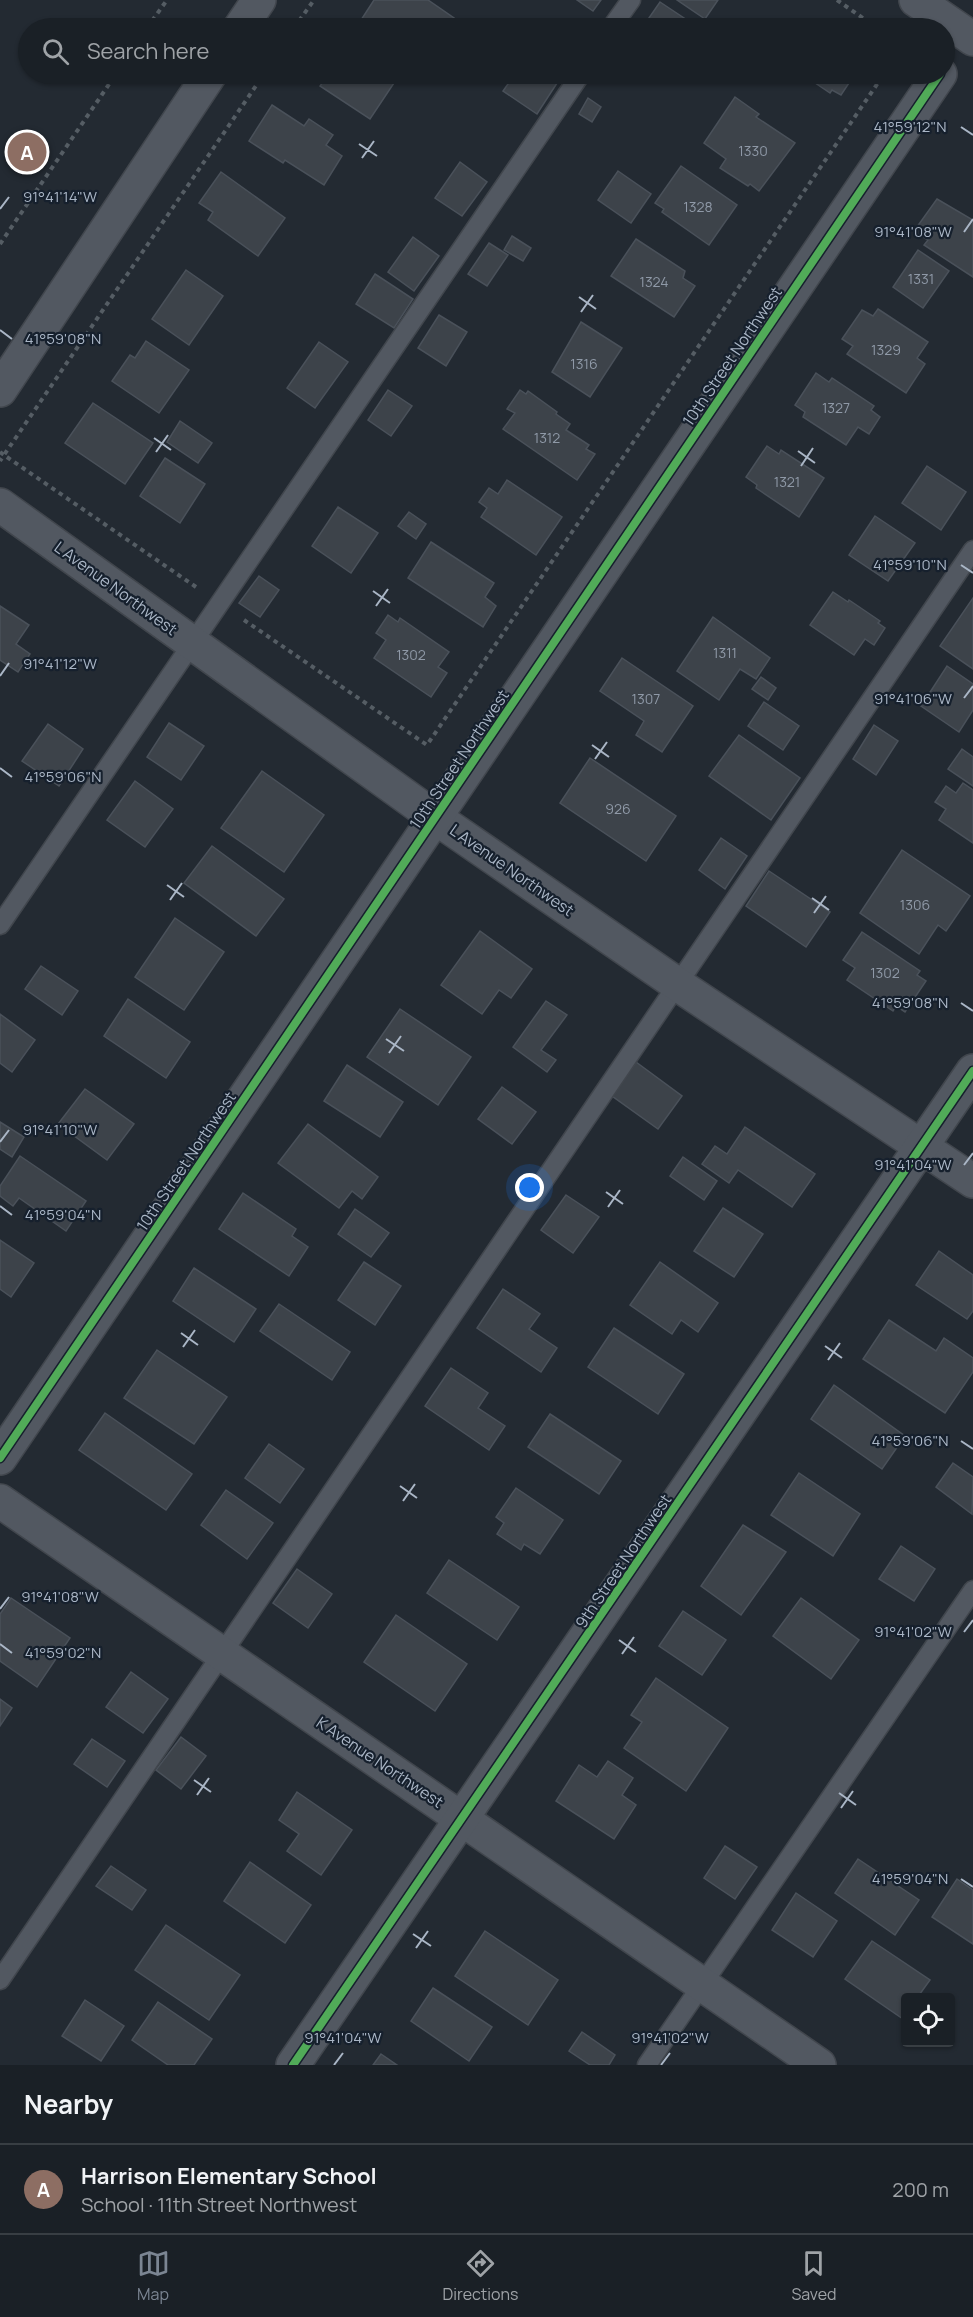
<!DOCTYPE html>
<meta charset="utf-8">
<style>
body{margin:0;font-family:Manrope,sans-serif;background:#272d32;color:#f1f3f6}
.controls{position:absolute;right:18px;bottom:18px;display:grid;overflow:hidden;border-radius:6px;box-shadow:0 2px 4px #0004}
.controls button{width:54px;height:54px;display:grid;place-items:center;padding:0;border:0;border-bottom:2px solid #383e43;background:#1a2026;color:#f1f3f6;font:30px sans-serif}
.you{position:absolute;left:530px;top:1188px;width:21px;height:21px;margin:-15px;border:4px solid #fff;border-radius:50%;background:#1a73e8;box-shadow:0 0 0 9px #1a73e833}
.badge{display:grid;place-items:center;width:39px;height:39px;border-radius:50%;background:#7b8592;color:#fff;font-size:20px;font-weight:700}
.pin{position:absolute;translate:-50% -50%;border:3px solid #fff;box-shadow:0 2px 6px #0006}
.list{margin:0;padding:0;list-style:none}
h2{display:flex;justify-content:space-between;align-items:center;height:78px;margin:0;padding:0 24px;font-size:26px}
h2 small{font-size:20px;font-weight:400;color:#9fa3a7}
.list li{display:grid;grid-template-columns:39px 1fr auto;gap:18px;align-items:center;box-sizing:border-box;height:90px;padding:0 24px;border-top:2px solid #383e43}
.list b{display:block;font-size:22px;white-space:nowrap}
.list p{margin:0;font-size:20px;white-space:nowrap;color:#9fa3a7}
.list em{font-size:20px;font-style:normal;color:#9fa3a7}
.icon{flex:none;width:33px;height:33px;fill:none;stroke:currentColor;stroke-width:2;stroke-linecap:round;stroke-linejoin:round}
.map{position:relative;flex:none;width:973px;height:2065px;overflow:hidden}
.search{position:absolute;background:#1a2026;box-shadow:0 2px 4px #0004;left:18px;right:18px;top:18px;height:66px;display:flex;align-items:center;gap:15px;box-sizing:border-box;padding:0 21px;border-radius:33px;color:#9fa3a7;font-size:22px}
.sheet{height:168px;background:#1a2026}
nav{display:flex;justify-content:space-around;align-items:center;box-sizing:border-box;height:84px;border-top:2px solid #383e43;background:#1a2026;font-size:16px;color:#9fa3a7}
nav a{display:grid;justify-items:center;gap:3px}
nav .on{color:#7b8592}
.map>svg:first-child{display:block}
.building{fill:#3d434a;stroke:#4a515a;stroke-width:1.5}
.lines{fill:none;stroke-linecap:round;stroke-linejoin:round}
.lane-casing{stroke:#41464d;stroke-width:21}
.street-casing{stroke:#41464d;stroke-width:36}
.path{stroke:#555d64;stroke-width:4;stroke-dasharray:4.5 4.5;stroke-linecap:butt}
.lane{stroke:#525861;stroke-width:18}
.street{stroke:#525861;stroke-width:33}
.cycleway-casing{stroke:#16202d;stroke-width:11}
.cycleway{stroke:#51ab58;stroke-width:8}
.ticks{fill:none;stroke:#aab6c6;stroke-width:2}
.labels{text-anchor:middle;stroke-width:4.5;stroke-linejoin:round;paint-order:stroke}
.number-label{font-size:14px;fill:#8f99a7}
.street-label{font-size:16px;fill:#aab6c6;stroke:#16202d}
.ticks-label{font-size:15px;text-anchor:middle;fill:#aab6c6;stroke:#16202d;stroke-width:4.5;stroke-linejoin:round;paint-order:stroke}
</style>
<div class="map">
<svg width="973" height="2065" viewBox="0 0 973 2065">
<rect width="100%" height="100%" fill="#232a32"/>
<g class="building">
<path d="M374,0H428L454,18L447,28H373L361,20Z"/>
<path d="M577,0H601L593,11Z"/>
<path d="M677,0H718L705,19Z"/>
<path d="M660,2L699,28H642Z"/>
<path d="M329,74H400L370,119L320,86Z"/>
<path d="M515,74H556L561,77L537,114L503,91Z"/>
<path d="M802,74H855L841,95L832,90L830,93Z"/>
<path d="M735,97L759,114L756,117L795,143L759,191L750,184L748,186L720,168L726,159L704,143Z"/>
<path d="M588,98L601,107L592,122L579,114Z"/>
<path d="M272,105L304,126L309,119L333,135L326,145L342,156L324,185L285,160L283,163L249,141Z"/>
<path d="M460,162L487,182L462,216L435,198Z"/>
<path d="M681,166L737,205L709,245L662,212L664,209L655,203Z"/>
<path d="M618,171L651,194L631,223L598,200Z"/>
<path d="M221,172L285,218L258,256L208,220L213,212L199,203Z"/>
<path d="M937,199L973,220V277L924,245L928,240L914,231Z"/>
<path d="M512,236L531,248L523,261L504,250Z"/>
<path d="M413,237L439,256L414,291L388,272Z"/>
<path d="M636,239L685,271L683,278L695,286L674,317L611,276Z"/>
<path d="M489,243L508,255L487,286L468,274Z"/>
<path d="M918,250L949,271L923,308L893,287Z"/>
<path d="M186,270L223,296L189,345L152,319Z"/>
<path d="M375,274L413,299L394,328L356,304Z"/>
<path d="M878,309L928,342L917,358L925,364L906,393L847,354L853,346L842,339L862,310L873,316Z"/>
<path d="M439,315L467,332L446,366L418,348Z"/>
<path d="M581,322L622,348L590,397L552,372Z"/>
<path d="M146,341L189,370L159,413L112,381L130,355L135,358Z"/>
<path d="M319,342L348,362L315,408L287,388Z"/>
<path d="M816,373L829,382L832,378L874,406L871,410L880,417L869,434L858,427L846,445L803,417L805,412L795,405Z"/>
<path d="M388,390L412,406L391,436L368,420Z"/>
<path d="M520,390L526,394L528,391L557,412L556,414L570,424L566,430L589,445L586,449L595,454L577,480L503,429L515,413L507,409Z"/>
<path d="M93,403L153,443L125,484L65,443Z"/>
<path d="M180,421L212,443L198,463L167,442Z"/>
<path d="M767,446L779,454L781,450L824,478L799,517L756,488L757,485L746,477Z"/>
<path d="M165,458L205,484L180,523L140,496Z"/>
<path d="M927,466L966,492L941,530L902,503Z"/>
<path d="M507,480L562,517L536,555L481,517L487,508L479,502L489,488L498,494Z"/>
<path d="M338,507L378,533L351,573L312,546Z"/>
<path d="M409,512L426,524L416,539L398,526Z"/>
<path d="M875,516L915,543L888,581L849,555Z"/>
<path d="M431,542L494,583L485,597L496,606L483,627L408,578Z"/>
<path d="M259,576L279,590L260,617L239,603Z"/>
<path d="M833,592L848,602L849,600L880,621L878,623L885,628L874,645L865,639L854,655L810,625Z"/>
<path d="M973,598V669L940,646Z"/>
<path d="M0,606L29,625L16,644L30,654L18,672L0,660Z"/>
<path d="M388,615L398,622L400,618L449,652L438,667L447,673L431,697L374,658L386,640L376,633Z"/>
<path d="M713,617L770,658L756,679L740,669L719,700L677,671Z"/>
<path d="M622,658L693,706L662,752L636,735L644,721L600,691Z"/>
<path d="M947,666L973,684V710L959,732L921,706Z"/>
<path d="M761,677L776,688L768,700L752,689Z"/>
<path d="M764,702L799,726L783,750L748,726Z"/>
<path d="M169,723L204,746L181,780L147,757Z"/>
<path d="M48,724L83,749L59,786L22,761Z"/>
<path d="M874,725L898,741L876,775L853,759Z"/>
<path d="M739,735L800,778L771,820L709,776Z"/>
<path d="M962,749L973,757V786L948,769Z"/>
<path d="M590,758L676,816L646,861L560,803Z"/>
<path d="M262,771L324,815L284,872L221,828Z"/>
<path d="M135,781L173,809L145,847L107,820Z"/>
<path d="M963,783L973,790V843L939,820L946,809L935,802L946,786L956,793Z"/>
<path d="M721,838L747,856L725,889L699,870Z"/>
<path d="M212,846L284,899L256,936L184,883Z"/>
<path d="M902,850L970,896L946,931L938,925L919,954L860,913Z"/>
<path d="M769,871L830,912L806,947L746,906Z"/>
<path d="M175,918L224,952L184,1010L135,977Z"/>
<path d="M480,931L532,969L511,998L499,990L482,1014L441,985Z"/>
<path d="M862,932L920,971L917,975L926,981L905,1012L896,1006L893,1011L847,980L855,968L843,960Z"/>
<path d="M41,966L78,991L62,1015L25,989Z"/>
<path d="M128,999L190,1042L166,1078L104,1036Z"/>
<path d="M546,1001L567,1015L541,1050L556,1060L547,1072L513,1047Z"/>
<path d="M400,1009L471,1057L438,1105L367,1057Z"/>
<path d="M0,1014L35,1040L12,1072L0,1063Z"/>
<path d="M636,1062L682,1096L658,1129L612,1096Z"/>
<path d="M347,1065L403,1102L380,1137L324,1101Z"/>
<path d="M502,1087L536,1112L512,1144L478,1119Z"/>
<path d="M85,1089L134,1124L107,1160L58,1124Z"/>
<path d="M0,1122L24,1137L12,1157L0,1149Z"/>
<path d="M308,1124L378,1177L362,1199L352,1191L339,1208L278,1163Z"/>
<path d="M745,1127L815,1174L792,1207L738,1170L729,1183L702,1164L715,1146L727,1154Z"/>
<path d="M20,1156L86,1201L66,1231L19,1198L13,1206L0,1196V1186Z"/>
<path d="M683,1157L717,1181L704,1200L670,1176Z"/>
<path d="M243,1193L296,1229L292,1236L308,1247L289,1276L219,1229Z"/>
<path d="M566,1195L599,1217L573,1253L541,1230Z"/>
<path d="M723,1208L763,1234L734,1277L694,1251Z"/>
<path d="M355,1209L389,1233L371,1257L338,1234Z"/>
<path d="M0,1240L34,1263L11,1297L0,1289Z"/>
<path d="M939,1251L973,1275V1311L967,1319L916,1285Z"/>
<path d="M364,1262L401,1286L375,1325L338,1300Z"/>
<path d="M660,1262L718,1303L698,1332L681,1320L672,1334L630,1305Z"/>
<path d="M194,1268L256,1309L234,1342L173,1301Z"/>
<path d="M503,1289L540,1314L529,1329L557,1348L541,1372L477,1328Z"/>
<path d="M279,1304L350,1352L332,1380L260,1331Z"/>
<path d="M889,1320L936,1351L944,1338L973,1358V1372L945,1413L863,1359Z"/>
<path d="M614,1328L684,1374L658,1414L588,1367Z"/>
<path d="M157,1350L227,1397L194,1444L124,1398Z"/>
<path d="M451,1368L488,1393L478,1408L505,1426L489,1450L425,1406Z"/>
<path d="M834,1385L905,1436L882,1469L811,1419Z"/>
<path d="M105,1413L192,1474L166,1510L79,1450Z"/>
<path d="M550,1414L621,1461L599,1494L528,1447Z"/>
<path d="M269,1444L304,1469L280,1503L245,1478Z"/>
<path d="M953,1463L973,1477L972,1514L936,1487Z"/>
<path d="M799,1473L860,1514L833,1556L771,1515Z"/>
<path d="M516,1488L563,1520L540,1554L524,1544L521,1550L497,1534L504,1523L496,1517Z"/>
<path d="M226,1490L273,1523L247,1559L201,1525Z"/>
<path d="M743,1525L786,1552L741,1615L701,1586Z"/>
<path d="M901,1546L935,1569L914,1601L879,1579Z"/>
<path d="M449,1560L519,1607L497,1640L427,1593Z"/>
<path d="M297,1569L332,1594L308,1628L273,1603Z"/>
<path d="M11,1598L70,1638L37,1687L0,1661V1614Z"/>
<path d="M801,1598L859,1640L831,1679L773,1636Z"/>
<path d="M683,1611L726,1640L702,1675L659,1646Z"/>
<path d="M396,1615L467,1664L435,1711L364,1662Z"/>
<path d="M131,1672L168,1699L143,1733L106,1707Z"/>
<path d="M656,1678L728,1728L686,1791L624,1748L642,1722L631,1715Z"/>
<path d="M0,1699L12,1708L0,1726Z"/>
<path d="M181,1737L206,1756L181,1789L156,1770Z"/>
<path d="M92,1739L125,1761L107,1787L74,1764Z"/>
<path d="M608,1761L633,1778L622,1795L636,1805L614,1839L556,1801L579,1765L597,1777Z"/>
<path d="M297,1792L352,1830L321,1875L287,1851L299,1834L279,1820Z"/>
<path d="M725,1846L757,1867L735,1899L704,1878Z"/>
<path d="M858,1859L919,1900L895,1935L835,1893Z"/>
<path d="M250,1862L311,1905L285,1943L224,1901Z"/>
<path d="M111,1866L146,1890L132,1910L96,1886Z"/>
<path d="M957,1879L973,1890V1944L932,1917Z"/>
<path d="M796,1893L837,1921L813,1957L772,1930Z"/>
<path d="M166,1925L240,1975L209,2020L135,1970Z"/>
<path d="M485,1931L558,1980L528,2025L455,1976Z"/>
<path d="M872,1941L930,1980L917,1998H906L903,2019L845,1979Z"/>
<path d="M433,1988L492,2027L469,2061L411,2021Z"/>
<path d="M85,2000L124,2026L101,2061L62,2036Z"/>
<path d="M158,2002L212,2039L194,2065H168L132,2040Z"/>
<path d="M582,2032L615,2055L609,2065H590L569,2051Z"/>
<path d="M381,2054L397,2065H373Z"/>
</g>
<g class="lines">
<g class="lane-casing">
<g id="lane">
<path d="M611,28L631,0"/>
<path d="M0,925L581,74"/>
<path d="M0,1980L973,550"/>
<path d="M647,2065L973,1590"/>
</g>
</g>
<g class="street-casing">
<g id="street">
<path d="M916,0L973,39"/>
<path d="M240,28L259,0"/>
<path d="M0,390L210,74"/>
<path d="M0,505L436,818L677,984L973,1181"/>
<path d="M0,1458L940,74"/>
<path d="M0,1501L819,2065"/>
<path d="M293,2065L973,1071"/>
</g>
</g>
<g class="path">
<path d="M837,0L877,28"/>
<path d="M147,28L167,0"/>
<path d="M294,28L314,0"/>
<path d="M0,244L116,74"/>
<path d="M0,452L4,455L0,461"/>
<path d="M196,587L4,455L264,74"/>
<path d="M244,620L427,745L884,74"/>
</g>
<use href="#lane" class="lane"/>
<use href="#street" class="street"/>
<g class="cycleway-casing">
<g id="cycleway">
<path d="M0,1458L940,74"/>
<path d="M293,2065L973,1071"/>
</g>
</g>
<use href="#cycleway" class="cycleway"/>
</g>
<path class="ticks" d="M961,127L973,135M359,144L377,156M362,158L374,141M0,209L9,197M964,232L973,219M579,297L596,309M581,312L593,295M0,330L12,339M154,438L171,450M798,451L815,463M156,452L168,435M801,466L813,448M961,565L973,573M373,591L390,603M376,606L388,589M0,676L9,663M964,698L973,686M592,745L609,757M595,759L607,742M0,768L12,777M167,885L184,897M812,898L829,910M170,900L182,883M814,913L826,896M961,1003L973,1011M386,1039L404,1051M389,1053L401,1036M0,1142L9,1130M964,1165L973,1153M606,1192L623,1204M0,1206L12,1215M608,1207L620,1190M181,1333L198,1345M825,1346L842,1358M183,1347L195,1330M828,1360L840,1343M961,1441L973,1449M400,1486L417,1498M403,1501L415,1484M0,1609L9,1597M964,1632L973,1620M619,1640L636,1652M0,1644L12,1653M622,1654L634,1637M194,1780L211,1792M839,1793L856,1805M197,1795L209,1778M841,1808L853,1791M961,1879L973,1887M413,1934L431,1946M416,1948L428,1931M334,2065L343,2053M661,2065L670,2053"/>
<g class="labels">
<g class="number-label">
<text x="753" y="156">1330</text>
<text x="698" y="212">1328</text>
<text x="921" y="284">1331</text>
<text x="654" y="287">1324</text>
<text x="886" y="355">1329</text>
<text x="584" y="369">1316</text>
<text x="836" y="413">1327</text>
<text x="547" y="443">1312</text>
<text x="787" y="487">1321</text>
<text x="725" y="658">1311</text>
<text x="411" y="660">1302</text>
<text x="646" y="704">1307</text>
<text x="618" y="814">926</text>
<text x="915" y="910">1306</text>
<text x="885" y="978">1302</text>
</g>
<g class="street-label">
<text transform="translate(732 356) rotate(-56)" y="6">10th Street Northwest</text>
<text transform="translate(116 588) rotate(36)" y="6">L Avenue Northwest</text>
<text transform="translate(459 759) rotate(-56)" y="6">10th Street Northwest</text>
<text transform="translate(512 870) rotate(35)" y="6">L Avenue Northwest</text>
<text transform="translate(186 1161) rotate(-56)" y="6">10th Street Northwest</text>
<text transform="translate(623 1561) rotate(-56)" y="6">9th Street Northwest</text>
<text transform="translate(380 1762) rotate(34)" y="6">K Avenue Northwest</text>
</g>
</g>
<g class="ticks-label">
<text x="910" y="132">41°59'12"N</text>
<text x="60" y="202">91°41'14"W</text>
<text x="913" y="237">91°41'08"W</text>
<text x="63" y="344">41°59'08"N</text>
<text x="910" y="570">41°59'10"N</text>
<text x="60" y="669">91°41'12"W</text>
<text x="913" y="704">91°41'06"W</text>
<text x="63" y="782">41°59'06"N</text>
<text x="910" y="1008">41°59'08"N</text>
<text x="60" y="1135">91°41'10"W</text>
<text x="913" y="1170">91°41'04"W</text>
<text x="63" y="1220">41°59'04"N</text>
<text x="910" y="1446">41°59'06"N</text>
<text x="60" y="1602">91°41'08"W</text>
<text x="913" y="1637">91°41'02"W</text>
<text x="63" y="1658">41°59'02"N</text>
<text x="910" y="1884">41°59'04"N</text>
<text x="343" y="2043">91°41'04"W</text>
<text x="670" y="2043">91°41'02"W</text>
</g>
</svg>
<div class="controls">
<button><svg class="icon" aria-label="locate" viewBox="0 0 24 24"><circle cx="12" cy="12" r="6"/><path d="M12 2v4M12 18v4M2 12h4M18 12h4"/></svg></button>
</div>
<div class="you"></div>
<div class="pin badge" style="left:27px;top:152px;background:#8d6e63">A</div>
<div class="search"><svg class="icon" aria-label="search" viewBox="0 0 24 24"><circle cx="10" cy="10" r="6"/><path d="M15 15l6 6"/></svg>Search here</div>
</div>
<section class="sheet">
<h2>Nearby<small></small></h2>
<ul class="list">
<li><span class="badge" style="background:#8d6e63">A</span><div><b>Harrison Elementary School</b><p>School · 11th Street Northwest</p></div><em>200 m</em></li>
</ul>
</section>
<nav>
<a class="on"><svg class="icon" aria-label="map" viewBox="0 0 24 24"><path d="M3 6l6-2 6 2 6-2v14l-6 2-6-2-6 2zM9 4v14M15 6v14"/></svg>Map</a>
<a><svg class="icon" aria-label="directions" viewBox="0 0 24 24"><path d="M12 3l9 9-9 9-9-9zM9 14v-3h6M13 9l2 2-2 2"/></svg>Directions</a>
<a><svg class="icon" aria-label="saved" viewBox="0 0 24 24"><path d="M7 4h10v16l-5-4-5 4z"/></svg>Saved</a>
</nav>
